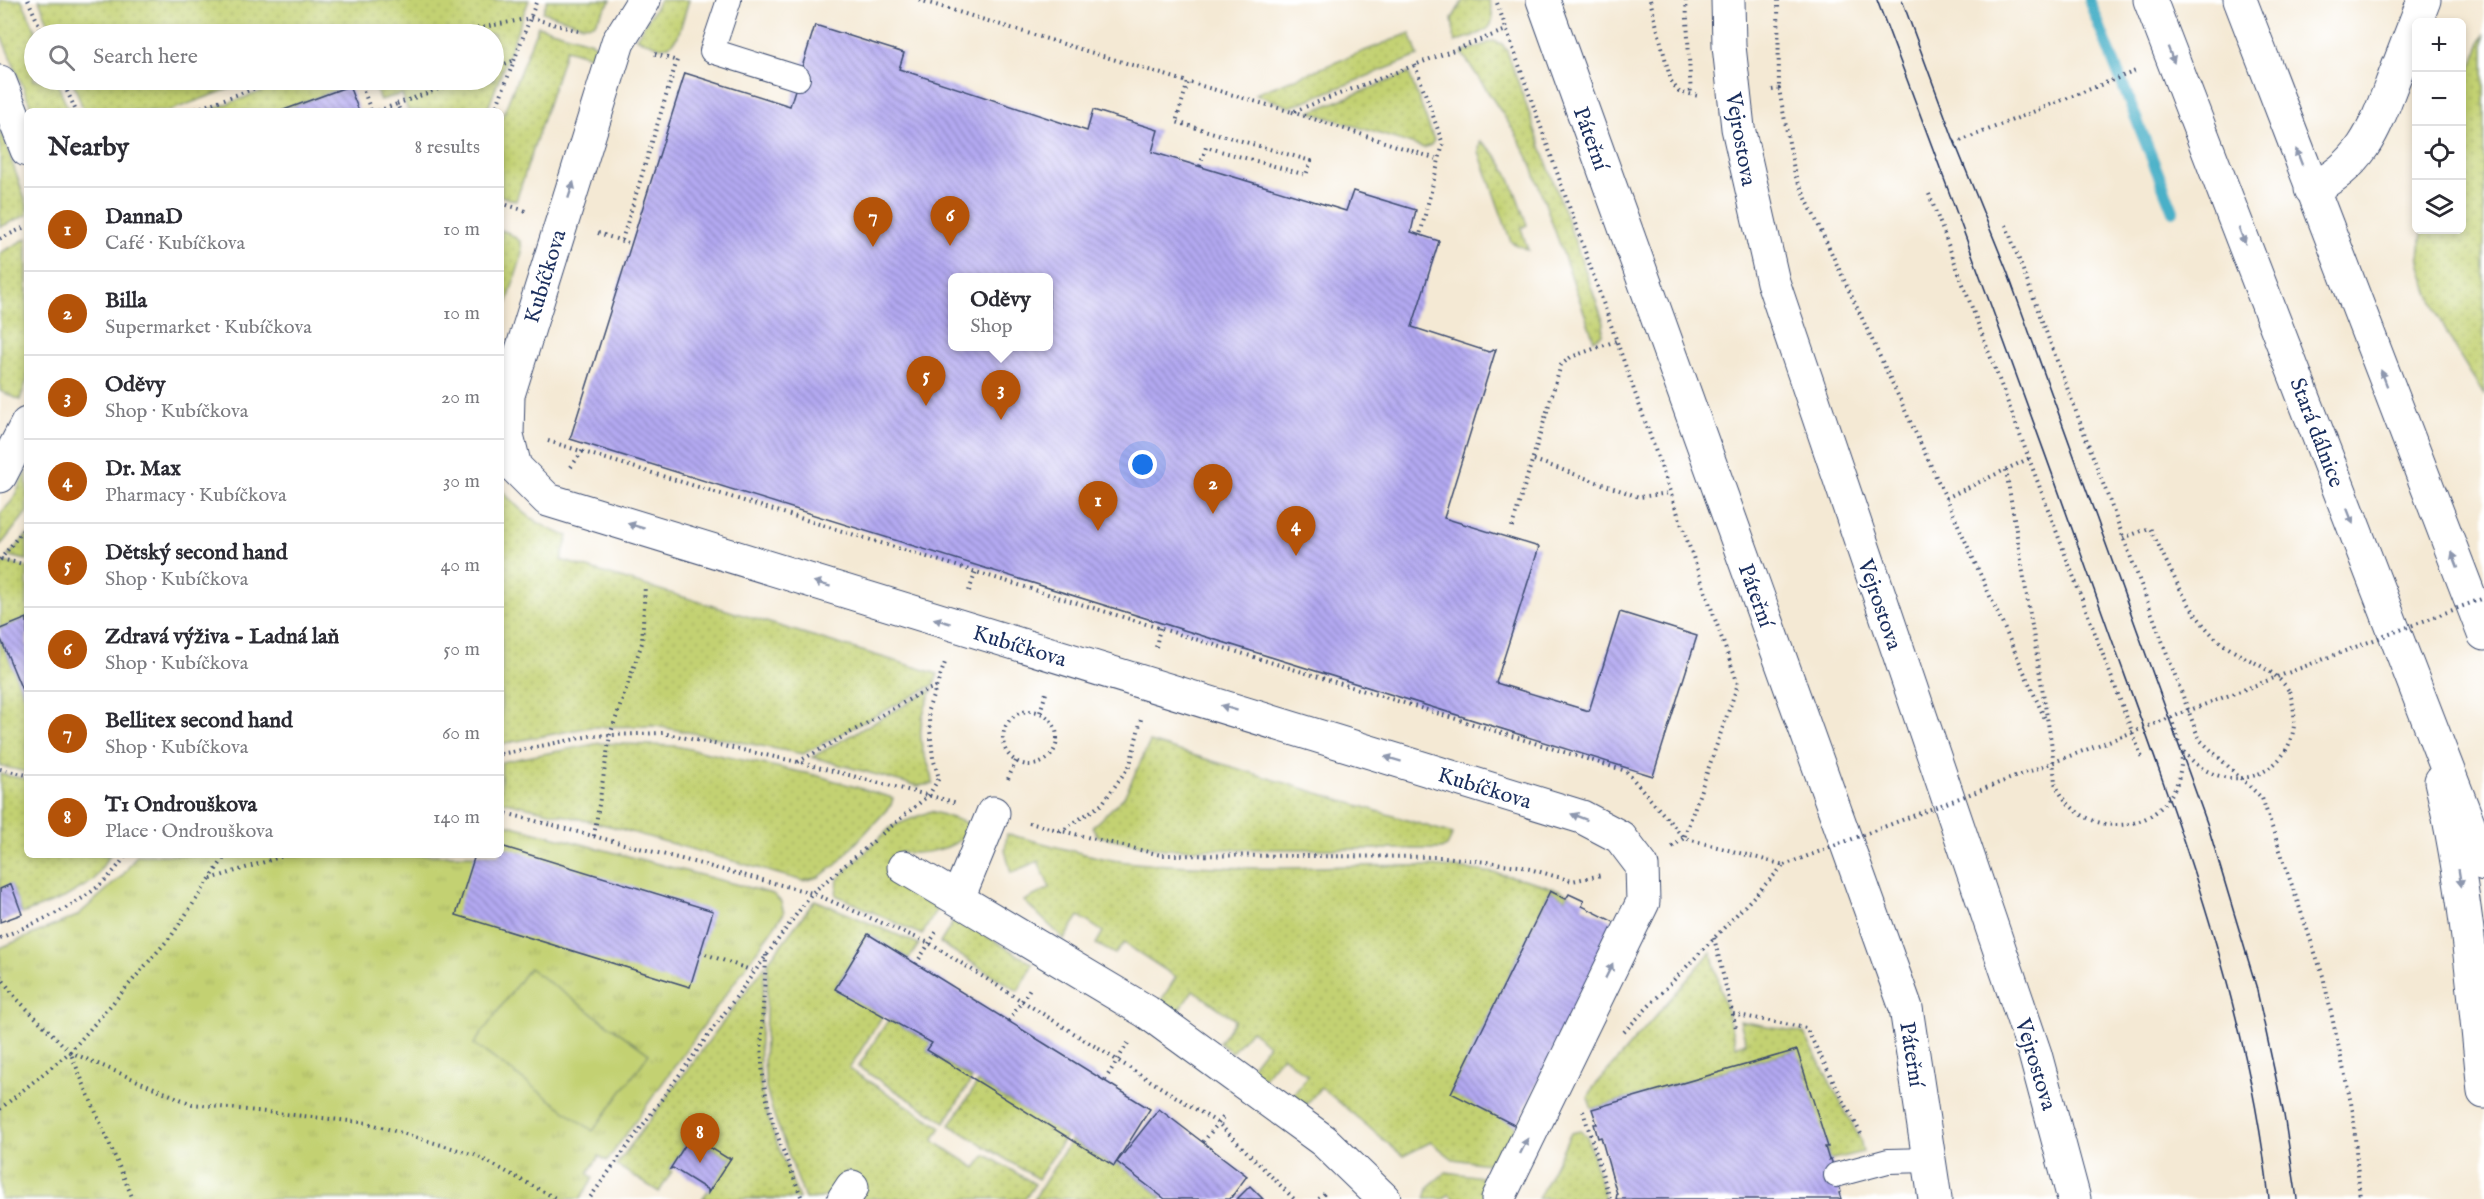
<!DOCTYPE html>
<meta charset="utf-8">
<style>
body{margin:0;font-family:"IM FELL English",serif;background:#f2f2f3;color:#2b2b33}
.controls{position:absolute;right:18px;top:18px;display:grid;overflow:hidden;border-radius:9px;box-shadow:0 3px 9px #0003}
.controls button{width:54px;height:54px;display:grid;place-items:center;padding:0;border:0;border-bottom:2px solid #e1e1e2;background:#fff;color:#2b2b33;font:30px sans-serif}
.you{position:absolute;left:1143px;top:465px;width:21px;height:21px;margin:-15px;border:4px solid #fff;border-radius:50%;background:#1a73e8;box-shadow:0 0 0 9px #1a73e833}
.badge{display:grid;place-items:center;width:39px;height:39px;border-radius:50%;background:#b45309;color:#fff;font-size:20px;font-weight:700}
.pin{position:absolute;translate:-50% -50px;filter:drop-shadow(0 2px 3px #0008)}
.pin::after{content:'';position:absolute;top:32px;width:21px;height:18px;background:inherit;clip-path:polygon(0 0,100% 0,50% 100%)}
.popup{position:absolute;left:948px;top:273px;width:105px;height:78px;box-sizing:border-box;display:grid;place-content:center;border-radius:9px;background:#fff;filter:drop-shadow(0 2px 4px #0005);font-size:20px;white-space:nowrap;color:#7c7c81}
.popup b{font-size:22px;color:#2b2b33}
.popup::after{content:'';position:absolute;left:50%;top:100%;margin-left:-12px;border:12px solid transparent;border-top-color:#fff}
.list{margin:0;padding:0;list-style:none}
h2{display:flex;justify-content:space-between;align-items:center;height:78px;margin:0;padding:0 24px;font-size:26px}
h2 small{font-size:20px;font-weight:400;color:#7c7c81}
.list li{display:grid;grid-template-columns:39px 1fr auto;gap:18px;align-items:center;box-sizing:border-box;height:84px;padding:0 24px;border-top:2px solid #e1e1e2}
.list b{display:block;font-size:22px;white-space:nowrap}
.list p{margin:0;font-size:20px;white-space:nowrap;color:#7c7c81}
.list em{font-size:20px;font-style:normal;color:#7c7c81}
.icon{flex:none;width:33px;height:33px;fill:none;stroke:currentColor;stroke-width:2;stroke-linecap:round;stroke-linejoin:round}
.map{position:relative;flex:none;width:2484px;height:1199px;overflow:hidden}
.search{position:absolute;background:#fff;box-shadow:0 3px 9px #0003;left:24px;top:24px;width:480px;height:66px;display:flex;align-items:center;gap:15px;box-sizing:border-box;padding:0 21px;border-radius:33px;color:#7c7c81;font-size:22px}
.panel{position:absolute;background:#fff;box-shadow:0 3px 9px #0003;left:24px;top:108px;width:480px;height:750px;border-radius:9px}
.map>svg:first-child{display:block}
.grass{fill:url(#grass-dots);stroke:#6f8068;stroke-width:1.5}
.park{fill:url(#park-tufts);stroke:#6f8068;stroke-width:1.5}
.pitch{fill:#c3d172;stroke:#6f8068;stroke-width:1.5}
.lines{fill:none;stroke-linecap:round;stroke-linejoin:round}
.stream{stroke:#49b0c8;stroke-width:12}
.building{fill:url(#building-back-hatch);fill-rule:evenodd}
.lane-casing{stroke:#3c4b70;stroke-width:26}
.street-casing{stroke:#3c4b70;stroke-width:35}
.secondary-casing{stroke:#3c4b70;stroke-width:35}
.path{stroke:#3c4b70;stroke-width:4;stroke-dasharray:1.5 4.5;stroke-linecap:butt}
.lane{stroke:#fff;stroke-width:24}
.street{stroke:#fff;stroke-width:33}
.secondary{stroke:#fff;stroke-width:33}
.tram{stroke:#1b2f5e;stroke-width:1.5}
.path-bridge{stroke:#3c4b70;stroke-width:4;stroke-dasharray:1.5 4.5;stroke-linecap:butt}
.oneway{fill:#8d97ae}
.labels{text-anchor:middle;stroke-width:4.5;stroke-linejoin:round;paint-order:stroke}
.street-label{font-size:22px;fill:#1b2f5e;stroke:#fff}
</style>
<div class="map">
<svg width="2484" height="1199" viewBox="0 0 2484 1199">
<defs>
<pattern id="grass-dots" width="8" height="8" patternUnits="userSpaceOnUse" patternTransform="scale(1.5)"><rect width="8" height="8" fill="#c3d172"/><path d="M2 2h.1M6 6h.1" fill="none" stroke="#a7b465" stroke-width="1.8" stroke-linecap="round"/></pattern>
<pattern id="park-tufts" width="24" height="20" patternUnits="userSpaceOnUse" patternTransform="scale(1.5)"><rect width="24" height="20" fill="#c3d172"/><path d="M3 7l-1-3M5 7V3M7 7l1-3M15 17l-1-3M17 17v-4M19 17l1-3" fill="none" stroke="#a7b465"/></pattern>
<pattern id="building-back-hatch" width="6" height="6" patternUnits="userSpaceOnUse" patternTransform="scale(1.5)"><rect width="6" height="6" fill="#b3a9f1"/><path d="M-1 5l2 2M0 0l6 6M5-1l2 2" fill="none" stroke="#918ac6"/></pattern>
</defs>
<rect width="100%" height="100%" fill="#fff"/>
<filter id="ink" filterUnits="userSpaceOnUse"><feTurbulence type="fractalNoise" baseFrequency=".0167" numOctaves="2"/><feDisplacementMap in="SourceGraphic" scale="12" xChannelSelector="R" yChannelSelector="G"/><feConvolveMatrix kernelMatrix="1 2 1 2 8 2 1 2 1" color-interpolation-filters="sRGB"/></filter>
<filter id="wash" filterUnits="userSpaceOnUse"><feTurbulence type="fractalNoise" baseFrequency=".008" numOctaves="4" result="noise"/><feDisplacementMap in="SourceGraphic" scale="24" xChannelSelector="R" yChannelSelector="G"/><feGaussianBlur stdDeviation="1.35" result="paint"/><feColorMatrix in="noise" values="0 0 0 0 0 0 0 0 0 0 0 0 0 0 0 0 0 1.4 0 .05"/><feComposite in="paint" operator="in"/></filter>
<g filter="url(#wash)">
<rect width="100%" height="100%" fill="#f4e9d4"/>
<g class="grass">
<path d="M0,0H22L37,34H34V80H56L69,111H33L0,33Z"/>
<path d="M39,0H529L487,111H408L402,94L380,100L372,80H494V34H53Z"/>
<path d="M547,0H611L594,24L583,25L543,12Z"/>
<path d="M660,0H689L678,36L669,46L660,47L636,38Z"/>
<path d="M1463,0H1489C1500,34 1483,31 1455,42L1452,19Z"/>
<path d="M538,26L592,42L599,49L596,58L566,49L516,201L501,196V120Z"/>
<path d="M1410,33L1418,56L1290,107L1255,94Z"/>
<path d="M2484,34V394C2459,357 2429,305 2420,261C2418,252 2421,239 2423,230H2462V92Z"/>
<path d="M1493,41L1502,44L1507,51L1604,323L1602,334L1594,340L1531,164L1516,134L1462,53Z"/>
<path d="M1409,73L1434,140L1431,145L1424,148L1310,112Z"/>
<path d="M72,80H253L169,111H84Z"/>
<path d="M293,80H352L354,84L280,111H207Z"/>
<path d="M0,127L27,205V215L0,227Z"/>
<path d="M1480,141C1506,156 1517,197 1527,225L1521,228L1528,250L1511,242L1479,152Z"/>
<path d="M501,230L509,233L521,242L522,255L501,323Z"/>
<path d="M27,238V380L20,400L0,391V253Z"/>
<path d="M27,470V512L0,546V514L12,501Z"/>
<path d="M501,489C518,510 541,528 568,536L561,560L938,674L934,685L803,754L656,726L590,727L501,744Z"/>
<path d="M27,535V560L8,556Z"/>
<path d="M4,562L27,567V618L0,629V566Z"/>
<path d="M0,637L27,702V772L0,766Z"/>
<path d="M933,689C922,711 916,733 925,757C929,767 933,773 933,784L917,786L812,757Z"/>
<path d="M1150,742L1453,834L1447,846L1441,849H1165L1098,836L1092,827L1124,797Z"/>
<path d="M600,743L675,746L815,775L893,798L891,805L836,865L819,877L803,881L610,826L501,801V762Z"/>
<path d="M0,774L27,779V855H110L93,881L64,898L22,914L11,885L0,889Z"/>
<path d="M931,811L970,824C964,850 923,855 901,852L888,876L938,907L922,935L836,895L838,879L891,827Z"/>
<path d="M1007,834C1053,845 1102,862 1149,864C1194,866 1241,869 1286,868C1380,866 1480,857 1569,894L1566,899L1550,891L1451,1093L1516,1125L1507,1167L1453,1159L1431,1142L1403,1156L1321,1087L1302,1110L1290,1099L1308,1076L1282,1056L1263,1079L1251,1067L1268,1045L1251,1030L1232,1052L1219,1043L1235,1020L1193,990L1177,1014L1160,1002L1176,977L1124,943L1115,954L1096,944L1103,932L1079,916L1064,939L1024,901L1050,888L1038,861L1011,873L1005,850Z"/>
<path d="M815,900L919,944L909,959L868,934L835,988L883,1015L849,1069L941,1127L933,1141L976,1168L986,1155L1035,1184L1025,1199H856L864,1182L847,1171C833,1195 832,1199 805,1199L773,1113L766,1088L764,1062L768,962Z"/>
<path d="M956,917L1033,964L1018,991L940,943Z"/>
<path d="M1711,952L1736,1046L1746,1043L1740,1021L1804,1033L1860,1139L1863,1152L1829,1160L1827,1147L1815,1112L1817,1111L1805,1078L1807,1077L1796,1050L1592,1109L1588,1098L1593,1088Z"/>
<path d="M765,966C763,1005 757,1047 761,1086C766,1124 786,1163 799,1199H702L731,1158H727L693,1137V1133L670,1169L672,1171L659,1192L616,1165Z"/>
<path d="M889,1019L932,1043L927,1051L972,1079L945,1122L858,1067Z"/>
<path d="M978,1082L1066,1136L1038,1179L950,1125Z"/>
<path d="M1580,1131L1587,1136L1605,1199H1538L1571,1133Z"/>
<path d="M1071,1140L1114,1166L1117,1162L1162,1197L1160,1199H1034Z"/>
<path d="M1446,1172L1504,1180L1492,1199H1454L1449,1194L1444,1199H1425L1429,1186Z"/>
</g>
<path class="park" d="M501,823L773,894L781,902L784,913L607,1161L599,1156L588,1173L593,1178L580,1199H0V948L77,916L123,875L137,855H501Z"/>
<path class="pitch" d="M529,968L649,1054L593,1131L474,1044Z"/>
<g class="lines">
<path class="stream" d="M2089,0L2173,211"/>
</g>
<g id="blocks">
<g class="building">
<path d="M815,25L904,53L899,69L1087,131L1093,110L1158,130L1152,152L1346,211L1353,191L1416,210L1411,232L1439,241L1412,327L1489,352L1496,349L1444,518L1539,547L1496,683L1589,711L1620,612L1697,636L1653,776L570,439L685,73L790,106ZM953,278H1049V346H953Z"/>
<path d="M349,86L359,111H281Z"/>
<path d="M27,618V702L0,637V629Z"/>
<path d="M501,846L713,911L690,987L456,915L475,855H501Z"/>
<path d="M11,884L22,914L0,922V889Z"/>
<path d="M1550,891L1566,899L1569,894L1584,901L1582,906L1616,923L1516,1126L1451,1093Z"/>
<path d="M868,934L1150,1109L1114,1166L927,1050L932,1043L835,989Z"/>
<path d="M1797,1050L1828,1147H1825L1829,1160L1831,1159L1841,1192L1839,1193L1841,1199H1616L1617,1194L1601,1137L1598,1138L1594,1124H1597L1592,1109Z"/>
<path d="M1159,1109L1247,1176L1230,1199H1165L1117,1162Z"/>
<path d="M694,1131L693,1137L727,1158H731L708,1193V1190L673,1168L670,1169Z"/>
<path d="M1250,1186L1263,1199H1237Z"/>
</g>
</g>
</g>
<g filter="url(#ink)">
<use href="#blocks" fill-opacity="0" stroke="#3c4b70" stroke-width="1.5"/>
<g class="lines">
<g class="lane-casing">
<g id="lane">
<path d="M729,0L712,51L798,78"/>
<path d="M1836,1175L1888,1161L1930,1160"/>
</g>
</g>
<g class="street-casing">
<g id="street">
<path d="M644,0L618,42L508,395L507,435L515,467L548,500L1582,817L1620,837L1642,866L1643,902L1498,1199"/>
<path d="M1543,0L1906,1008L1935,1199"/>
<path d="M0,82L27,150"/>
<path d="M0,476L27,424"/>
<path d="M2441,781C2465,884 2474,987 2484,1092"/>
<path d="M904,867L1147,1012L1324,1141L1384,1199"/>
<path d="M958,898L993,813"/>
<path d="M844,1199L852,1187"/>
</g>
</g>
<g class="secondary-casing">
<g id="secondary">
<path d="M1728,0L1729,46L1738,128L1773,282L2035,1054L2074,1199"/>
<path d="M2150,0L2484,864"/>
<path d="M2240,0L2484,634"/>
<path d="M2311,189C2363,165 2375,128 2394,78C2404,52 2414,26 2424,0"/>
</g>
</g>
<g class="path">
<path d="M28,0L43,34"/>
<path d="M919,0L1188,82"/>
<path d="M1650,0L1671,81L1679,92L1699,96"/>
<path d="M1686,0L1691,96"/>
<path d="M1778,0L1779,89"/>
<path d="M448,34L531,18L582,32"/>
<path d="M655,54L677,61"/>
<path d="M1415,65L1443,144L1420,235"/>
<path d="M494,68L515,60"/>
<path d="M62,80L76,111"/>
<path d="M360,80L371,111"/>
<path d="M1772,90L1779,89L1795,175L1946,498L2046,721"/>
<path d="M397,104L463,80"/>
<path d="M190,111L278,80"/>
<path d="M378,111L397,104L400,111"/>
<path d="M495,111L537,0"/>
<path d="M1292,112L1440,160"/>
<path d="M1955,143L2138,70"/>
<path d="M1200,166L1206,147L1306,175L1311,161L1176,122L1188,82L1292,112L1506,30"/>
<path d="M1929,194L2142,758"/>
<path d="M501,203L526,211"/>
<path d="M2006,225L2199,739L2262,798L2323,976L2353,1112L2360,1199"/>
<path d="M598,233L631,244"/>
<path d="M0,239L27,226"/>
<path d="M622,240L678,57"/>
<path d="M548,441L1626,771L1684,838L1738,684L1496,0"/>
<path d="M1534,460L1639,497L1670,493"/>
<path d="M571,467L584,449"/>
<path d="M2006,470L2052,747L2055,783"/>
<path d="M1946,498L2030,458"/>
<path d="M1512,527L1561,365L1571,357L1616,341"/>
<path d="M2123,538L2150,528C2169,565 2187,613 2219,641C2242,660 2272,665 2289,691"/>
<path d="M1,559L27,565"/>
<path d="M0,560L27,525"/>
<path d="M969,591L976,571"/>
<path d="M1156,647L1160,627"/>
<circle cx="1030" cy="738" r="27"/>
<path d="M1040,712L1046,693"/>
<path d="M501,754L590,736L663,733L798,762L958,803"/>
<path d="M798,762L924,691L936,687"/>
<path d="M0,769L27,775"/>
<path d="M1008,779L1016,761"/>
<path d="M501,812L812,893L589,1199"/>
<path d="M1029,823L1161,855L1445,857L1519,866L1572,881L1602,875"/>
<path d="M1060,832L1102,804L1130,765L1141,719"/>
<path d="M882,834L929,795L939,778L933,758L928,710L946,660"/>
<path d="M594,836L610,735L642,643L645,585"/>
<path d="M874,841L812,893L929,943L1218,1123L1294,1199"/>
<path d="M211,879L286,855"/>
<path d="M0,938C48,917 96,901 126,855"/>
<path d="M1714,938L1736,1028"/>
<path d="M700,952L753,971"/>
<path d="M766,955C765,998 757,1046 765,1089C771,1127 789,1163 802,1199"/>
<path d="M916,964L937,931"/>
<path d="M0,976L15,997L70,1052L133,1199"/>
<path d="M1733,1014L1806,1028L1861,1134"/>
<path d="M1009,1021L1031,987"/>
<path d="M1624,1032L1784,865L1684,838L1672,847"/>
<path d="M70,1052L192,1104L368,1123L475,1155L557,1199"/>
<path d="M1105,1080L1128,1043"/>
<path d="M0,1109L70,1052L172,935L226,855"/>
<path d="M1583,1111L1610,1199"/>
<path d="M1203,1142L1225,1115"/>
<path d="M1319,1199L1325,1193"/>
</g>
<use href="#lane" class="lane"/>
<use href="#street" class="street"/>
<use href="#secondary" class="secondary"/>
<g class="tram">
<path d="M1877,0C1956,208 2032,417 2107,626C2174,812 2248,1001 2269,1199"/>
<path d="M1902,0L1955,143L2007,271L2207,823L2256,986L2284,1115L2297,1199"/>
</g>
<g class="path-bridge">
<path d="M2171,718C2175,728 2177,744 2184,752C2233,810 2316,764 2289,691"/>
<path d="M2055,783C2077,835 2149,841 2175,788C2180,778 2181,763 2183,752"/>
<path d="M1784,865L2484,598"/>
</g>
</g>
<defs><path id="oneway-solid" d="M-6-.8H1V-3.2L6.5 0L1 3.2V.8H-6Z" transform="scale(1.5)"/></defs>
<g class="oneway">
<use href="#oneway-solid" transform="translate(2171 55) rotate(69)"/>
<use href="#oneway-solid" transform="translate(2299 157) rotate(-111)"/>
<use href="#oneway-solid" transform="translate(571 190) rotate(-72)"/>
<use href="#oneway-solid" transform="translate(2242 236) rotate(69)"/>
<use href="#oneway-solid" transform="translate(2384 378) rotate(-111)"/>
<use href="#oneway-solid" transform="translate(2350 516) rotate(69)"/>
<use href="#oneway-solid" transform="translate(636 526) rotate(-163)"/>
<use href="#oneway-solid" transform="translate(2455 560) rotate(-111)"/>
<use href="#oneway-solid" transform="translate(822 584) rotate(-163)"/>
<use href="#oneway-solid" transform="translate(942 621) rotate(-163)"/>
<use href="#oneway-solid" transform="translate(1229 708) rotate(-163)"/>
<use href="#oneway-solid" transform="translate(1393 759) rotate(-163)"/>
<use href="#oneway-solid" transform="translate(1579 817) rotate(-159)"/>
<use href="#oneway-solid" transform="translate(2460 878) rotate(81)"/>
<use href="#oneway-solid" transform="translate(1609 971) rotate(-64)"/>
<use href="#oneway-solid" transform="translate(1524 1146) rotate(-64)"/>
</g>
</g>
<g class="labels">
<g class="street-label">
<text transform="translate(1592 138) rotate(70)" y="8">Páteřní</text>
<text transform="translate(1742 139) rotate(80)" y="8">Vejrostova</text>
<text transform="translate(544 276) rotate(-73)" y="8">Kubíčkova</text>
<text transform="translate(2318 432) rotate(69)" y="8">Stará dálnice</text>
<text transform="translate(1757 595) rotate(70)" y="8">Páteřní</text>
<text transform="translate(1881 604) rotate(71)" y="8">Vejrostova</text>
<text transform="translate(1020 645) rotate(17)" y="8">Kubíčkova</text>
<text transform="translate(1485 787) rotate(17)" y="8">Kubíčkova</text>
<text transform="translate(1913 1054) rotate(81)" y="8">Páteřní</text>
<text transform="translate(2037 1064) rotate(73)" y="8">Vejrostova</text>
</g>
</g>
</svg>
<div class="controls">
<button>+</button>
<button>−</button>
<button><svg class="icon" aria-label="locate" viewBox="0 0 24 24"><circle cx="12" cy="12" r="6"/><path d="M12 2v4M12 18v4M2 12h4M18 12h4"/></svg></button>
<button><svg class="icon" aria-label="layers" viewBox="0 0 24 24"><path d="M12 4l9 5-9 5-9-5zM3 14l9 5 9-5"/></svg></button>
</div>
<div class="you"></div>
<div class="pin badge" style="left:1098px;top:531px">1</div>
<div class="pin badge" style="left:1213px;top:514px">2</div>
<div class="pin badge" style="left:1001px;top:420px">3</div>
<div class="popup"><b>Oděvy</b>Shop</div>
<div class="pin badge" style="left:1296px;top:556px">4</div>
<div class="pin badge" style="left:926px;top:406px">5</div>
<div class="pin badge" style="left:950px;top:246px">6</div>
<div class="pin badge" style="left:873px;top:247px">7</div>
<div class="pin badge" style="left:700px;top:1163px">8</div>
<div class="search"><svg class="icon" aria-label="search" viewBox="0 0 24 24"><circle cx="10" cy="10" r="6"/><path d="M15 15l6 6"/></svg>Search here</div>
<section class="panel">
<h2>Nearby<small>8 results</small></h2>
<ul class="list">
<li><span class="badge">1</span><div><b>DannaD</b><p>Café · Kubíčkova</p></div><em>10 m</em></li>
<li><span class="badge">2</span><div><b>Billa</b><p>Supermarket · Kubíčkova</p></div><em>10 m</em></li>
<li><span class="badge">3</span><div><b>Oděvy</b><p>Shop · Kubíčkova</p></div><em>20 m</em></li>
<li><span class="badge">4</span><div><b>Dr. Max</b><p>Pharmacy · Kubíčkova</p></div><em>30 m</em></li>
<li><span class="badge">5</span><div><b>Dětský second hand</b><p>Shop · Kubíčkova</p></div><em>40 m</em></li>
<li><span class="badge">6</span><div><b>Zdravá výživa - Ladná laň</b><p>Shop · Kubíčkova</p></div><em>50 m</em></li>
<li><span class="badge">7</span><div><b>Bellitex second hand</b><p>Shop · Kubíčkova</p></div><em>60 m</em></li>
<li><span class="badge">8</span><div><b>T1 Ondrouškova</b><p>Place · Ondrouškova</p></div><em>140 m</em></li>
</ul>
</section>
</div>
